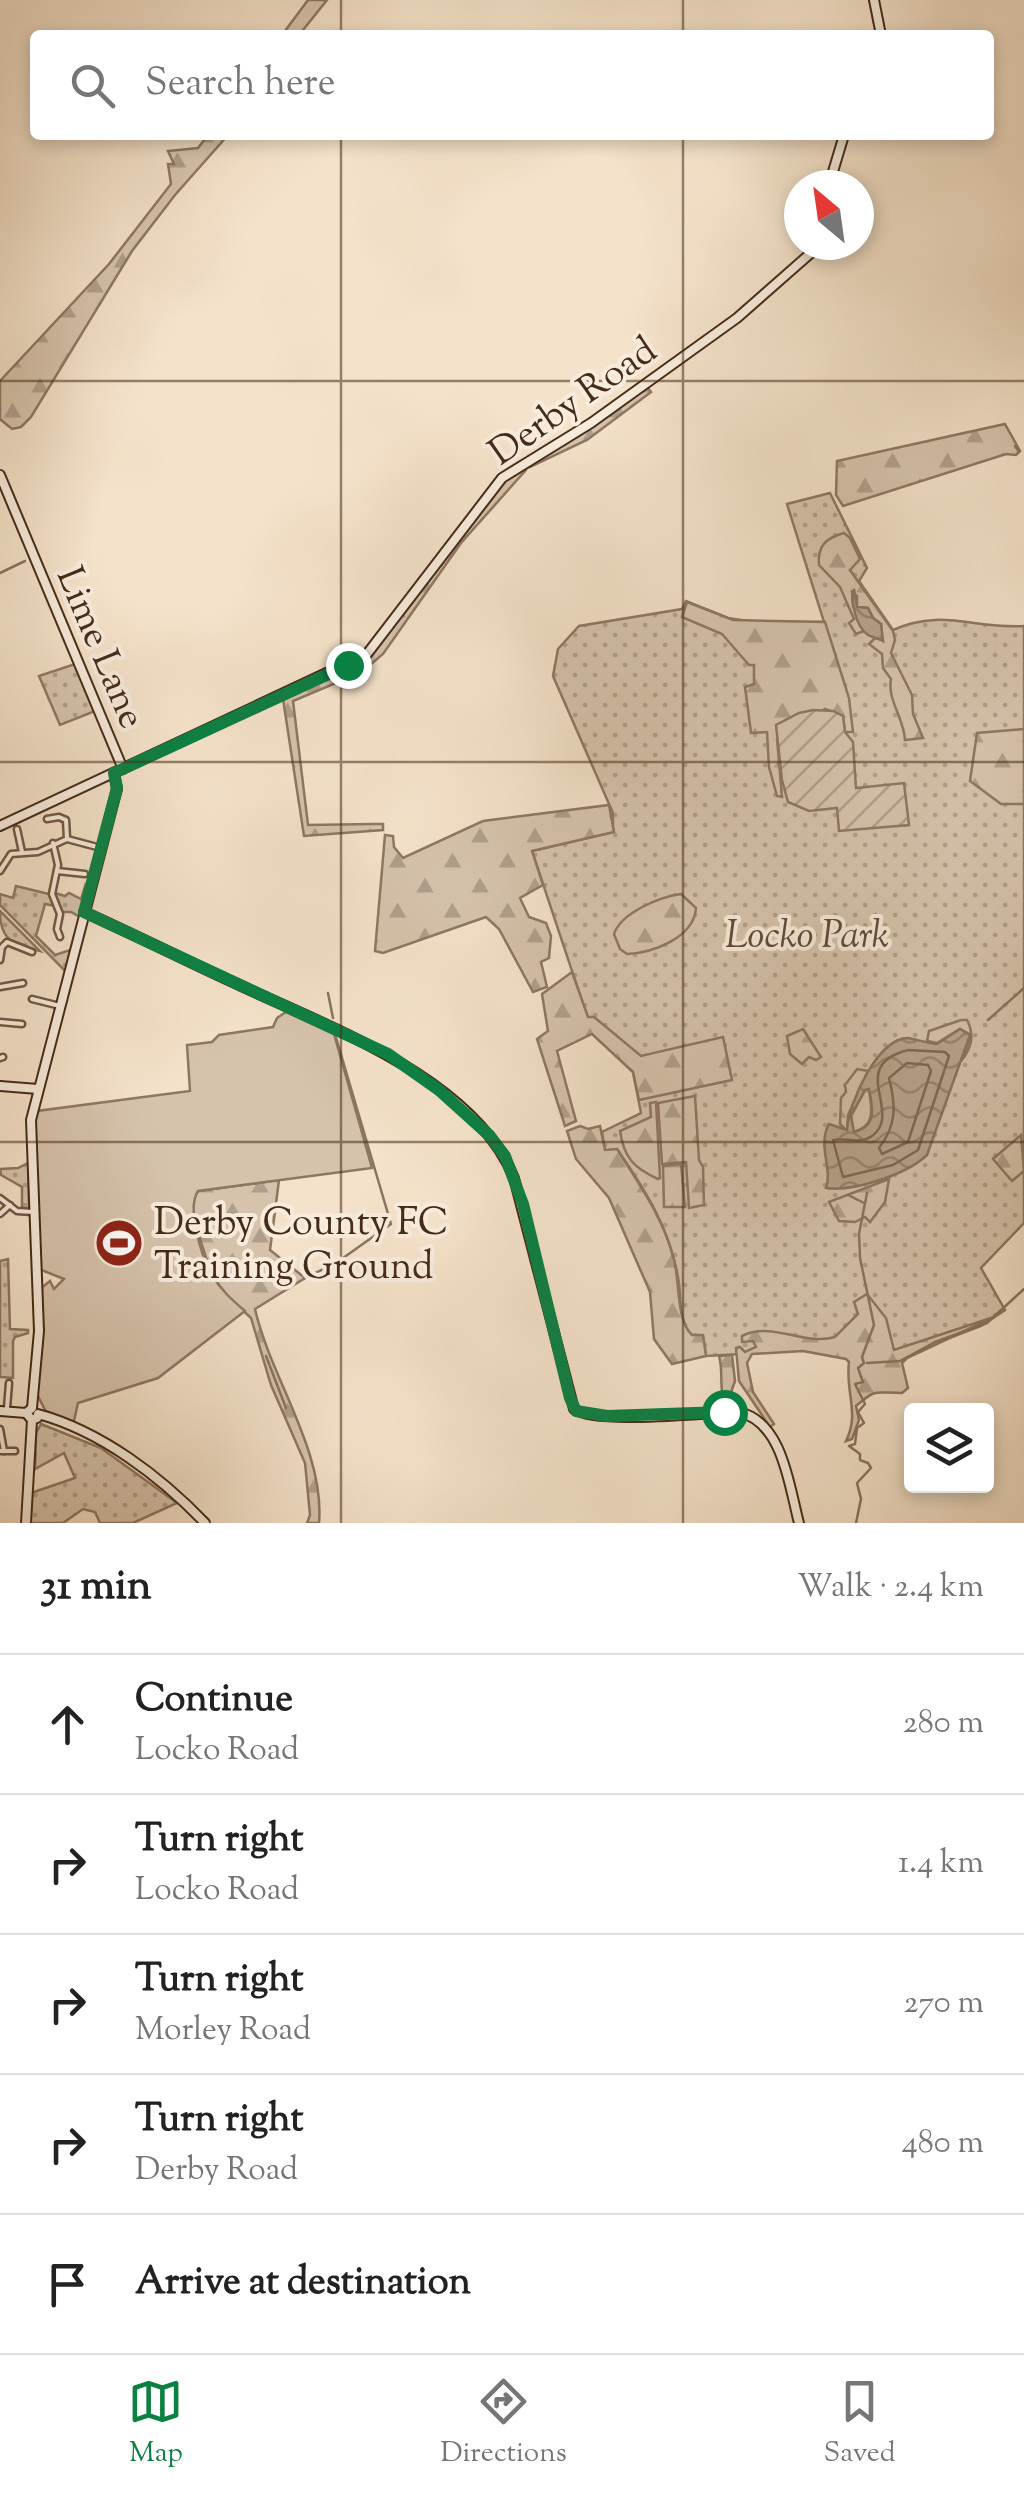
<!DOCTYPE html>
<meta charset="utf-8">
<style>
body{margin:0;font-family:"Sorts Mill Goudy",serif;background:#f6f6f6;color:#222}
.controls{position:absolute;right:30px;bottom:30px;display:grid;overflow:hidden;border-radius:10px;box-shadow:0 5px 15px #0003}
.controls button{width:90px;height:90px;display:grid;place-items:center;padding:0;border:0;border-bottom:2px solid #e0e0e0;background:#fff;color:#222;font:50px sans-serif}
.compass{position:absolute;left:784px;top:170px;width:90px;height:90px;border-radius:50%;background:#fff;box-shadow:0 5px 15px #0003;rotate:331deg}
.stop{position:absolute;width:30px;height:30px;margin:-22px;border:8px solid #0b8043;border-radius:50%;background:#fff}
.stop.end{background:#0b8043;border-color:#fff;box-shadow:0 2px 10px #0008}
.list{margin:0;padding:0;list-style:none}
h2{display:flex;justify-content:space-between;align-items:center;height:130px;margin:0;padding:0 40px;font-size:42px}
h2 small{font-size:32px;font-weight:400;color:#767676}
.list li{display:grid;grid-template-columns:65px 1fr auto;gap:30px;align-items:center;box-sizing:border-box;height:140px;padding:0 40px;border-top:2px solid #e0e0e0}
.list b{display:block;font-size:38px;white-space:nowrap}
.list p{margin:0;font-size:32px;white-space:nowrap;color:#767676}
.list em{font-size:32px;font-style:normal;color:#767676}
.icon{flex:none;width:55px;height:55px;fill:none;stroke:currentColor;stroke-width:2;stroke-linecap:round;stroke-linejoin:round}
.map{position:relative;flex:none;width:1024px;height:1523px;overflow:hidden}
.search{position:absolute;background:#fff;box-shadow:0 5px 15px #0003;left:30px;right:30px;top:30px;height:110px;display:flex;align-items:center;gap:25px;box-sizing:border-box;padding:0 35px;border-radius:10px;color:#767676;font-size:38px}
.sheet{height:830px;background:#fff}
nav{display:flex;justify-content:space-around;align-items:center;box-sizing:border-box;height:140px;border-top:2px solid #e0e0e0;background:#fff;font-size:28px;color:#767676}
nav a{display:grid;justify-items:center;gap:5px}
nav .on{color:#0b8043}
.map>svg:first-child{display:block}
.grass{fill:url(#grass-dots);stroke:#8e7762;stroke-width:2.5}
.forest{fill:url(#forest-firs);stroke:#8e7762;stroke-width:2.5}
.garden{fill:url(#garden-furrows);stroke:#8e7762;stroke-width:2.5}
.pitch{fill:#d6c3ac;stroke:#8e7762;stroke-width:2.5}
.water{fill:url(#water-waves);stroke:#8a745e;stroke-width:2.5;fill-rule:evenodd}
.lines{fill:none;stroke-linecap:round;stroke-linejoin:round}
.shore{stroke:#7e6852;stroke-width:2.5}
.stream{stroke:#8a745e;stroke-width:2.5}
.street-casing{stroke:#715944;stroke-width:9}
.secondary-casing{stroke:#452b18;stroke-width:12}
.street{stroke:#f8ecdd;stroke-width:4}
.secondary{stroke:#f8ecdd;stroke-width:8}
.route{stroke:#0b8043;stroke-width:12}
.grid{fill:none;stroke:#452b18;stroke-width:2.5;stroke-opacity:0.55}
.labels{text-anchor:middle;stroke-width:8;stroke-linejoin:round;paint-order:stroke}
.street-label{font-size:38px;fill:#452b18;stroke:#f8ecdd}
.park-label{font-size:38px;font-style:italic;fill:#624936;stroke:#f8ecdd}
.poi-label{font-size:38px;fill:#452b18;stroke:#f8ecdd;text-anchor:start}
</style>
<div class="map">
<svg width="1024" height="1523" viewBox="0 0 1024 1523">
<defs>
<pattern id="grass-dots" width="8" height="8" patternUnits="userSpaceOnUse" patternTransform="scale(2.5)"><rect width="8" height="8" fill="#d6c3ac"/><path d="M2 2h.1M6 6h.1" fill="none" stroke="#af9f8b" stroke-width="1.8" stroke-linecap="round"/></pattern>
<pattern id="forest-firs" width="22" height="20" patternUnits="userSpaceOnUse" patternTransform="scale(2.5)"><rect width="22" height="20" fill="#d6c3ac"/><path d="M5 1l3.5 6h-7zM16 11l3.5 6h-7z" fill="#af9f8b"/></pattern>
<pattern id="garden-furrows" width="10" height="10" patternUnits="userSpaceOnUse" patternTransform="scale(2.5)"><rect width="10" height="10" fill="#d6c3ac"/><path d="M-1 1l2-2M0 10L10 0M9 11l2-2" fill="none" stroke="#af9f8b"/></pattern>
<pattern id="water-waves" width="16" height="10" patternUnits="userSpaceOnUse" patternTransform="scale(2.5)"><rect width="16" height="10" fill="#b8a48d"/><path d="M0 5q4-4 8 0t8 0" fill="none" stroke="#978672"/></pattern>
</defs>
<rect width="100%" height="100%" fill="#f4e2ca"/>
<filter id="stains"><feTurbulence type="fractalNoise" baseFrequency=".002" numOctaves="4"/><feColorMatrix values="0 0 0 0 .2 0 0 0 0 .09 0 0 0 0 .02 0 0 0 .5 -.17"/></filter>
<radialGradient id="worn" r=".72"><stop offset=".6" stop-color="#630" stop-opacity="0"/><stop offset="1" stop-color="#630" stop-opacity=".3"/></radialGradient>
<g class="grass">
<path d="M830,493L867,568L859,581L893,630C941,608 974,629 1024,626V1223L981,1268L1005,1310L981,1326L895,1359L845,1348L706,1356L703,1336H692C679,1324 681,1300 679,1284C672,1232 646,1191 617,1149L605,1151L602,1132L641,1113L633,1072L593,1034L532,851L613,832V813L553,676L558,649L579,626L682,609L686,601L728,618L754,622H824L787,504Z"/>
<path d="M75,664L95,711L60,725L39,676Z"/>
<path d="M86,883L80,917L71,912H61L55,893L65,896L69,893L81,899Z"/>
<path d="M16,886L49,894L55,906L45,904L36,936L55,955L70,950L66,972L0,905V894L13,898Z"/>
<path d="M0,911L40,951C13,945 0,940 0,911Z"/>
<path d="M28,1163L29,1207L27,1210L22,1209V1187L1,1175L0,1169L18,1168Z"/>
<path d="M8,1259L10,1329L28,1330V1333L15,1337L13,1341V1378L0,1377V1261Z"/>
<path d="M41,1424L101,1448L177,1503L133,1523H100L95,1512L83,1509L63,1523H30L31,1493L75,1478L64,1453L35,1469L36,1433Z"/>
</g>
<g class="forest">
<path d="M308,0H327L299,35H282Z"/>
<path d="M208,135H228L175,195L132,251L31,417L21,427L12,429L0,419V381L109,264L171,184L168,164H174L168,151L198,148Z"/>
<path d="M647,387L651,392L587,440L530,467L529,463Z"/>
<path d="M1005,424L1020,451L1016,455L1006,454L843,506L836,495L837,461Z"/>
<path d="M525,466L526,470L461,543L383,654L363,671L350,670C357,663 370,656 378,646C422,592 468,504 525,466Z"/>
<path d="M844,533L850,538L860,559L850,570L893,631L895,640L891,653L912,695L913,714L923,738L905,740C904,718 887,700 891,679L883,668L882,654L869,644L875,638L882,640L881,624L873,618L868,608L857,607V596L852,592L853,606L864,631L856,634L849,623L854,619L840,587L819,565C817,546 826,538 844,533Z"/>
<path d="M687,602L733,620L825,622L849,698L853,732H845L843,716L825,709L777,739L782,797L777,796L769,767L767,732L751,733L745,687L754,684V665H749L722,634L682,617Z"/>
<path d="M346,670L351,676L348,678L293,701L308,825L375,824H383V830L304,836L283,699Z"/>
<path d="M1024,729V804H1001L970,781L977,733Z"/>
<path d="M609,805L614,832L532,851L543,885L520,898L529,917L546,923L551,936L549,958L541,962L547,987L533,992L499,929L486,917L383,953L375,951L385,835L393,836L394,847L403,858L483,821Z"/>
<path d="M681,894L696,908C694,938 652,953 627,954L620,949L614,934C621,913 659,897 681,894Z"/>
<path d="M572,972L588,1017H594L641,1056L723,1037L732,1080L639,1100L633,1072L592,1034L557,1051L576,1121L565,1126L537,1039L548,1031L542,994Z"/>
<path d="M961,1020H967C975,1035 972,1048 961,1061L971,1035L960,1029L937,1043L927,1041L929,1031Z"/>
<path d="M803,1029L821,1057L816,1060L809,1057L802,1064L790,1054L787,1036Z"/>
<path d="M857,1069L868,1071L848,1115L847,1131L840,1124L841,1098L846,1092L845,1085Z"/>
<path d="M869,1089C872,1109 876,1126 853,1132L851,1116L865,1090Z"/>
<path d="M695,1096L699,1160L703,1167L704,1205L689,1208L686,1162L662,1164L658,1103Z"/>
<path d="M656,1102L660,1178L658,1179C634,1168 624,1158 620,1131L651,1117L650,1103Z"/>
<path d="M580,1126L588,1129L600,1126L605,1150L617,1149C640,1186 663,1217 674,1260C680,1282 676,1320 692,1335H703L706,1356L672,1364L654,1339L650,1292L609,1198L576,1159L567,1131Z"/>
<path d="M1021,1135L1024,1171L1012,1181L993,1159Z"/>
<path d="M681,1164L685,1207H664L663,1166Z"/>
<path d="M889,1179L885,1202L870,1222L865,1217L855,1222L839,1221L829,1202Z"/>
<path d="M279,1180L270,1250L305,1278L255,1309C271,1379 325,1451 319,1523H307L310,1515L305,1463L271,1385L251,1318L225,1294L211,1273L193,1217V1199L198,1191Z"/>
<path d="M867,1294L886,1318L894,1350L994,1317L907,1358L902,1363L908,1388L902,1393C873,1393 877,1388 856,1406L859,1420L852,1439L846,1441C860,1413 845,1392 849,1362L846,1359L803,1351L752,1354L747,1363L753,1392L774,1424L770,1427L739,1381L736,1348L740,1347L745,1352L756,1347L753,1341L742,1342V1336C773,1321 803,1346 835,1337L858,1314L854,1302Z"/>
<path d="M732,1355L735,1381L726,1406C718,1389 724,1373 719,1356Z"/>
</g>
<path class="garden" d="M813,710L833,711L843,716L845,732L853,742L856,788L904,783L909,825L839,831L837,808L809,811L788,802L782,780L776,725L799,713Z"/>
<path class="pitch" d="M286,1012L334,1034L372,1168L198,1191C186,1209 202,1257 212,1275C221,1290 232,1300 245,1311L158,1378L78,1403L73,1425L45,1410L37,1394L43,1338L40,1289L50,1281L54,1289L64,1279L39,1269L32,1129L37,1111L190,1091L187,1045L212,1042L219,1035L273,1027L277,1018Z"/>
<g class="water">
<path d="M854,589L857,607L868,608L873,618L881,624L883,641C879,638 873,638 868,635C856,627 850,601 854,589Z"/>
<path d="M960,1029L970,1035L927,1155C906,1175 852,1192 826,1188C833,1169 817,1145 829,1124L847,1130C848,1105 877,1038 908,1038C914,1039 928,1043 937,1044ZM869,1089C873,1109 877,1126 854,1132L851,1116L865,1090Z"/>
</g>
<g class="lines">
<g class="shore">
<path d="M908,1050L945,1052L949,1056L918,1150L893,1165L843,1177L833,1140C845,1137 860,1145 872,1136C904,1112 846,1066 908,1050Z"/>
<path d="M907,1063L928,1065L931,1071L908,1142L882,1154L879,1148C897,1125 896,1105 889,1078Z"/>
</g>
<g class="stream">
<path d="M1015,446L1019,452"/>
<path d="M0,573L25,561"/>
<path d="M328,993L333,1018"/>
<path d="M988,1020L1024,988"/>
<path d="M848,1195L864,1203"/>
<path d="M305,1278L336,1263L391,1224L335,1034"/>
<path d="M266,1356L286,1408"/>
<path d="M867,1363L900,1361L935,1342L987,1323L1024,1289"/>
<path d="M856,1523L861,1499L857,1483L871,1468L868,1463L860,1460V1454L849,1446L855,1444L857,1428L864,1423L858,1412L865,1404L855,1384L863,1382L858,1368L864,1363L862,1357L874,1325L860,1258L859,1234L867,1193"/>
</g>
<g class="street-casing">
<g id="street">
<path d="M47,819L59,817L66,820L67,839"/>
<path d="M17,829L22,852"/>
<path d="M53,843L58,865L52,894L60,914L57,929L60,937"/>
<path d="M0,871L11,854L38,852L67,839L101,848"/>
<path d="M57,871L85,874"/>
<path d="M0,960L2,947L7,942L32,952"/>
<path d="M0,987L23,983"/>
<path d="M32,999L60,1006"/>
<path d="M0,1022L22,1024"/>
<path d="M0,1058L3,1057"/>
<path d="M0,1198L17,1211L33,1212"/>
<path d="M0,1214L10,1205"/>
<path d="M7,1408L9,1383"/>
<path d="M0,1429L4,1451"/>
<path d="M0,1451H15"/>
</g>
</g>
<g class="secondary-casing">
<g id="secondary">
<path d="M874,0L881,35"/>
<path d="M829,185L844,135"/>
<path d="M0,475L123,769"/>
<path d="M0,826L367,654L502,478L591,423L737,318L820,245"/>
<path d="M84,912C136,935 186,961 237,984C328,1027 474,1078 514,1178L574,1409C598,1425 705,1412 739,1412C783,1422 789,1486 799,1523"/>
<path d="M0,1086L38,1089"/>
<path d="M0,1411L26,1413"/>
<path d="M38,1414C101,1431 161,1477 205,1523"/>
<path d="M32,1420L26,1413L32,1408L39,1331L31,1120L117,789L114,773"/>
<path d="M26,1523L32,1420L37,1418"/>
</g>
</g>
<use href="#street" class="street"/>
<use href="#secondary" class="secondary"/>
</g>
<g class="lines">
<path class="route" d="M348,665L114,773L117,788L84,912L388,1054L439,1090L490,1136L505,1156L523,1204L570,1398L576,1411L607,1416L724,1412"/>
</g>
<path class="grid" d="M341,0V35M683,0V35M341,135V1523M683,135V1523M0,381H1024M0,762H1024M0,1142H1024"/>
<defs>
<g id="stadium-disc" transform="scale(2.5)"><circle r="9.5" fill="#8f2418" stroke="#f8ecdd"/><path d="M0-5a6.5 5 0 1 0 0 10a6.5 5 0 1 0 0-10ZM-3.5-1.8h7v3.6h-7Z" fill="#fff"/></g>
</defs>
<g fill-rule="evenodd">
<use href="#stadium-disc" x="119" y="1243"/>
</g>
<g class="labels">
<g class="street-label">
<text transform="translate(572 400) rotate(-35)" y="13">Derby Road</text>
<text transform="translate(102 647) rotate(67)" y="13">Lime Lane</text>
</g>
<g class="park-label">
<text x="807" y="947">Locko Park</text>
</g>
<g class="poi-label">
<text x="154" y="1234">Derby County FC<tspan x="154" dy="44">Training Ground</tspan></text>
</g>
</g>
<rect width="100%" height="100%" filter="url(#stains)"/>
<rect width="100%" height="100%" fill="url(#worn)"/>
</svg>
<div class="controls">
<button><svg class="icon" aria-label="layers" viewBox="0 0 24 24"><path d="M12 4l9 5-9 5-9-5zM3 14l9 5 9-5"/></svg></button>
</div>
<svg class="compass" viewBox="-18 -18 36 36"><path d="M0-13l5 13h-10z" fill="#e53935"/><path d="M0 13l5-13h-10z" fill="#767676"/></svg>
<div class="stop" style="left:724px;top:1412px"></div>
<div class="stop end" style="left:348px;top:665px"></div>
<div class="search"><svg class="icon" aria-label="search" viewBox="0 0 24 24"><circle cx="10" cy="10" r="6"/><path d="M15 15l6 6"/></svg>Search here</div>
</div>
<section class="sheet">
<h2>31 min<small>Walk · 2.4 km</small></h2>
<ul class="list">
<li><svg class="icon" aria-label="ahead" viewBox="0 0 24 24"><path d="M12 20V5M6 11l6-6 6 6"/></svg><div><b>Continue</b><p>Locko Road</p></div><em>280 m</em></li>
<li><svg class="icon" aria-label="right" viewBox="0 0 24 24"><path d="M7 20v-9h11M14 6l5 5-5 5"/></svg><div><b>Turn right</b><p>Locko Road</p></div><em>1.4 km</em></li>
<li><svg class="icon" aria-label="right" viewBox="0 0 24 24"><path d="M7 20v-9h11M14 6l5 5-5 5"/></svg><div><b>Turn right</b><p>Morley Road</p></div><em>270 m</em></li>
<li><svg class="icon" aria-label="right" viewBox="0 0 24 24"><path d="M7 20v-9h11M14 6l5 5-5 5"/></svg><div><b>Turn right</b><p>Derby Road</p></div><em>480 m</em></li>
<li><svg class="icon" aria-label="arrive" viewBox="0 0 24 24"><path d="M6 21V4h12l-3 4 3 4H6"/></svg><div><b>Arrive at destination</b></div></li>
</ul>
</section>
<nav>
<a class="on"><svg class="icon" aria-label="map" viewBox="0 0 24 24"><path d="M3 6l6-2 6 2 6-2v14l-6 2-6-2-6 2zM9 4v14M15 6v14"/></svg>Map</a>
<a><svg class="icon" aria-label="directions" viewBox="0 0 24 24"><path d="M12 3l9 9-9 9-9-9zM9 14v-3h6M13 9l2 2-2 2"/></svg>Directions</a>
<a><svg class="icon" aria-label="saved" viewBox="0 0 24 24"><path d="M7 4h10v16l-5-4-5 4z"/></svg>Saved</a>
</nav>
